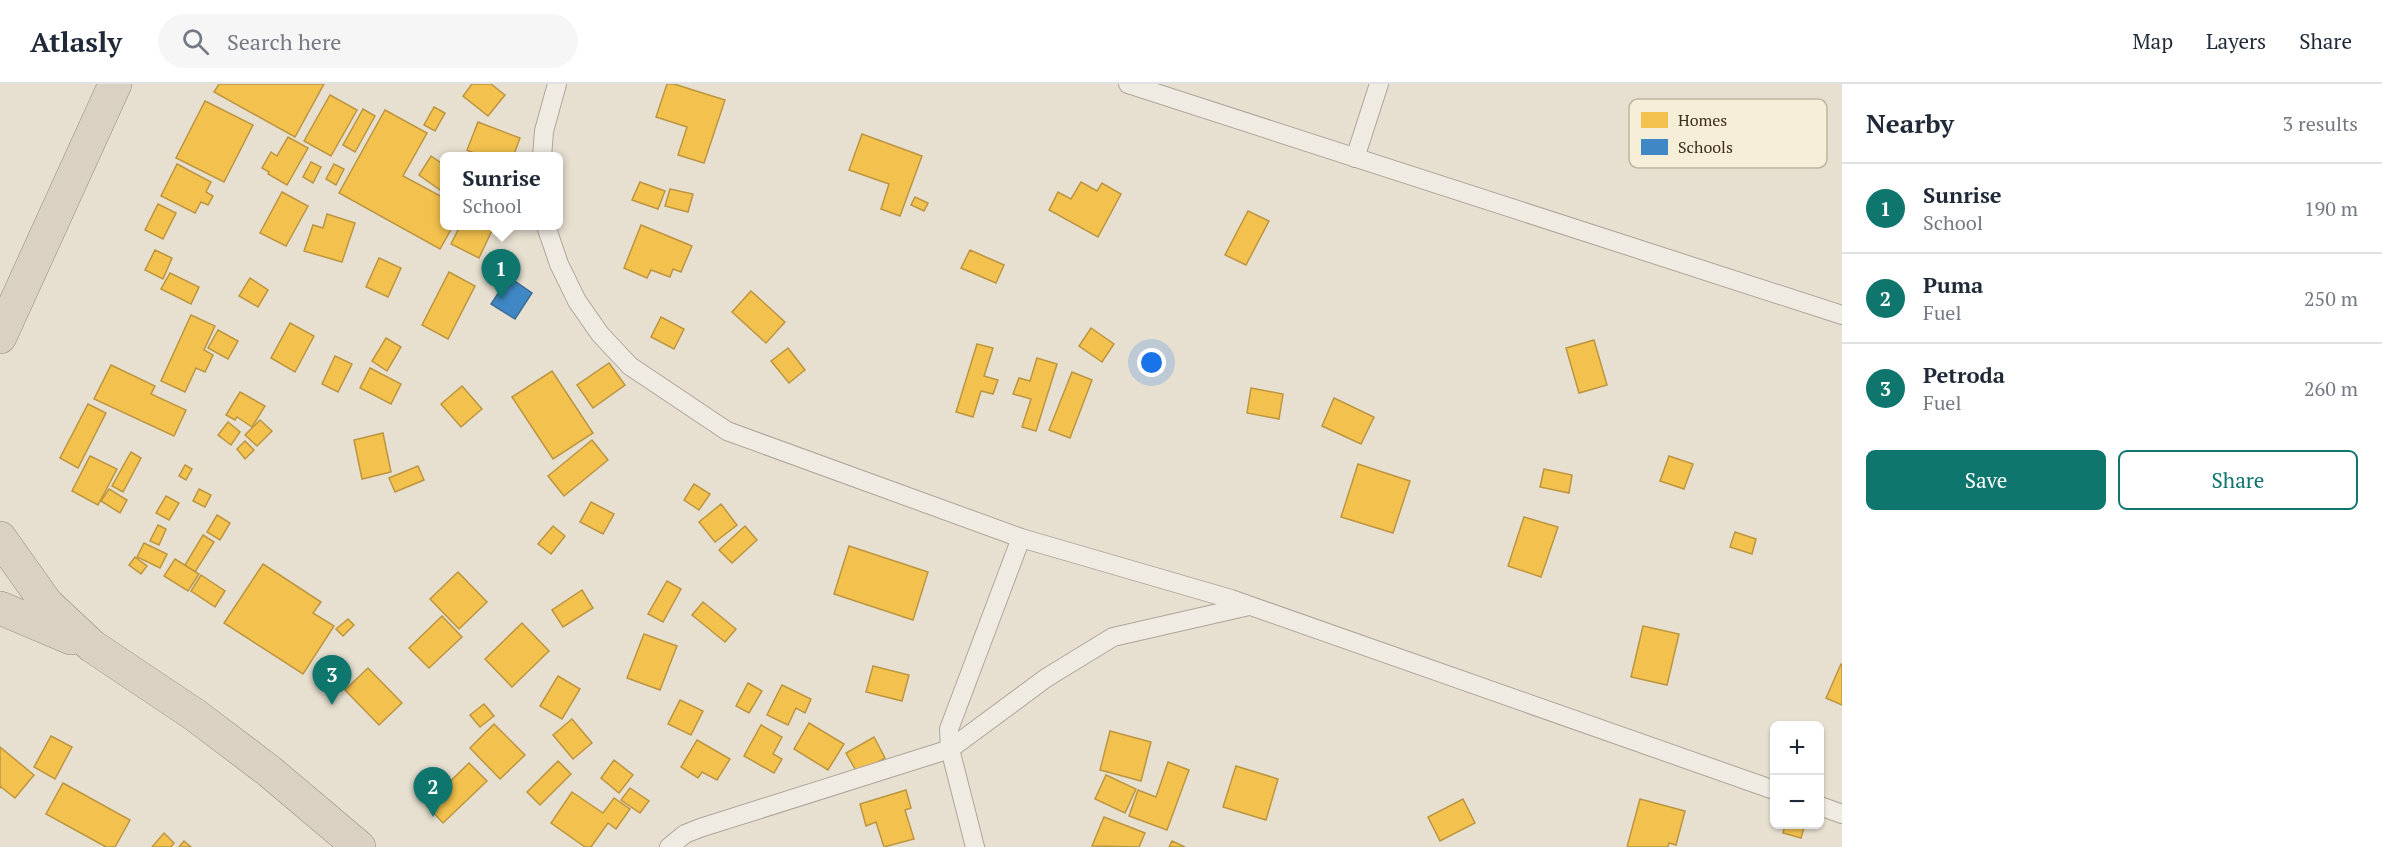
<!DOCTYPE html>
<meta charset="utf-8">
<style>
body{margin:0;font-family:"PT Serif",serif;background:#f6f6f7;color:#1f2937}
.controls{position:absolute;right:18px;bottom:18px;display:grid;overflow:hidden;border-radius:9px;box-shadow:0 2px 4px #0004}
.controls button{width:54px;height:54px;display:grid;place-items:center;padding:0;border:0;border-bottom:2px solid #e0e1e3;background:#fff;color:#1f2937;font:30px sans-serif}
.you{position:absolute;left:1152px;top:279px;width:21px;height:21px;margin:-15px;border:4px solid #fff;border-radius:50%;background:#1a73e8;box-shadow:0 0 0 9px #1a73e833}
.badge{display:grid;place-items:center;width:39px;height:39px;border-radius:50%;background:#0f766e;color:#fff;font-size:20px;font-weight:700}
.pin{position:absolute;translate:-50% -50px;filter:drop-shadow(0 2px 3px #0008)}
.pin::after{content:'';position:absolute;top:32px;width:21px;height:18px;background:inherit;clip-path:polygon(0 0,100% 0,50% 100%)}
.popup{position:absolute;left:440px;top:68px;width:123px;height:78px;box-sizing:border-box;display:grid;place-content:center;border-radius:9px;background:#fff;filter:drop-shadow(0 2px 4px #0005);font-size:20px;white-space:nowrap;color:#747a83}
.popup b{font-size:22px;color:#1f2937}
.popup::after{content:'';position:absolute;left:50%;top:100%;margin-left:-12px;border:12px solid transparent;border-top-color:#fff}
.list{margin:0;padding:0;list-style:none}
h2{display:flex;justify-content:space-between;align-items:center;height:78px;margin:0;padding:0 24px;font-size:26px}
h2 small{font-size:20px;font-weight:400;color:#747a83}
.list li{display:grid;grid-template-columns:39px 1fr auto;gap:18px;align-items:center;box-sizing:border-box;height:90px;padding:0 24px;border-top:2px solid #e0e1e3}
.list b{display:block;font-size:22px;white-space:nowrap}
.list p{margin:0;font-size:20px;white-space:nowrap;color:#747a83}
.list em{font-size:20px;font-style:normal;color:#747a83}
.actions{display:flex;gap:12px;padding:18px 24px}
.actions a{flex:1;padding:14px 0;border:2px solid #0f766e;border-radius:9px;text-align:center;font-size:21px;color:#0f766e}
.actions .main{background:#0f766e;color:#fff}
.icon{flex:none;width:33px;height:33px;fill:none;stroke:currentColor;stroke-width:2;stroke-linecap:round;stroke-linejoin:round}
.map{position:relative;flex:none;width:1842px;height:763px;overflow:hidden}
header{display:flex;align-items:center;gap:36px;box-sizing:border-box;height:84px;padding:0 30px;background:#fff;border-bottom:2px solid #e0e1e3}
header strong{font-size:28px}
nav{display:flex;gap:33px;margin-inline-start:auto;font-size:21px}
.search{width:420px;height:54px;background:#f6f6f7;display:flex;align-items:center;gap:15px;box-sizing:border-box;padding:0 21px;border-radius:33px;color:#747a83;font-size:22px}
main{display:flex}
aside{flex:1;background:#fff}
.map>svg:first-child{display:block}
.homes{fill:#f2c14e;stroke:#bc9540;stroke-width:1.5}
.schools{fill:#3f88c5;stroke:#3e6d94;stroke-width:1.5}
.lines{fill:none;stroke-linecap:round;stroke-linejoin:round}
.street-casing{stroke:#ada599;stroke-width:20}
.highway-casing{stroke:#928b80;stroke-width:34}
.street{stroke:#efebe3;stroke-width:18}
.highway{stroke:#dad1c2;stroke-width:33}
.key{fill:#f7eed8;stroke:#bfb4a1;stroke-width:1.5}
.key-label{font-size:16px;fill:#3d2e20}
</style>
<header>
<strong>Atlasly</strong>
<div class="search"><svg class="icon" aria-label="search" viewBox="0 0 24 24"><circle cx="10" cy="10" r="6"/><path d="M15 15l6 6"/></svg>Search here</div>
<nav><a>Map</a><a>Layers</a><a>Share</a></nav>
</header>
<main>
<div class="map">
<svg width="1842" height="763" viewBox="0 0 1842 763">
<rect width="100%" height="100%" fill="#e7e0d1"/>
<g class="homes">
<path d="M219,0H324L295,53L214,8Z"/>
<path d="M472,0H491L505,11L488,32L463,12Z"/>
<path d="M667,0H674L725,16L704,79L678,71L687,43L656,33Z"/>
<path d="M330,11L357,26L331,72L304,57Z"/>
<path d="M205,17L253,41L224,98L176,74Z"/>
<path d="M434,23L445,29L435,47L424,41Z"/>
<path d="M363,25L375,32L355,68L343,61Z"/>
<path d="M385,26L427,49L403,92L444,114V142H453L440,165L339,109Z"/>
<path d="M478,38L520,54L513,73H482L467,66Z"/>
<path d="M862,50L922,72L900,132L881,125L889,100L849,86Z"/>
<path d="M288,53L308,64L287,101L268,90L269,88L262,84L271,68L277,72Z"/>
<path d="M431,72L444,81L443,108L419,91Z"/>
<path d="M311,78L321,83L313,99L303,93Z"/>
<path d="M177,80L211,98L206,108L213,112L208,121L201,118L195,129L161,112Z"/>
<path d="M334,80L344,85L336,101L326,95Z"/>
<path d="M640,98L665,107L658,125L632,116Z"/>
<path d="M1081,98L1097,107L1102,99L1121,110L1098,153L1049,126L1058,108L1071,115Z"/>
<path d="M670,105L693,110L688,128L665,122Z"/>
<path d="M282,108L308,122L286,162L260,149Z"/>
<path d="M915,113L928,119L924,127L911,121Z"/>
<path d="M158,120L176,129L163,155L145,146Z"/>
<path d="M1248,127L1269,137L1246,181L1225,171Z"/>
<path d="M327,130L355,139L342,178L304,167L313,141L323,144Z"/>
<path d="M641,141L692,162L681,188L673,185L670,193L651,186L647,194L624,184Z"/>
<path d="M460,142H494L479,174L451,160Z"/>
<path d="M155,166L172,174L163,195L145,186Z"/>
<path d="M970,166L1004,181L996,199L961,184Z"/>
<path d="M379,174L401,184L388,213L366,203Z"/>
<path d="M449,188L475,202L448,255L422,241Z"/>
<path d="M170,189L199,203L191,220L161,205Z"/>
<path d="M250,194L268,206L258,223L239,212Z"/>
<path d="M751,207L785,238L766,259L732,228Z"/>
<path d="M191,231L215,242L204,266L213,271L205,288L196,284L185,308L161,297Z"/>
<path d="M661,233L684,245L674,265L651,253Z"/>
<path d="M290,239L314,252L295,288L271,274Z"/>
<path d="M1091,244L1114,260L1102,278L1079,262Z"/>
<path d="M218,246L238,257L228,275L208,264Z"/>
<path d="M386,254L401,263L387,287L372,277Z"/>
<path d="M1594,256L1607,301L1579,309L1566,264Z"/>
<path d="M977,260L993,264L984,292L998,296L993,310L981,307L973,333L956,328Z"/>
<path d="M788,264L805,286L789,299L771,277Z"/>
<path d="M335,272L352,280L338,308L322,300Z"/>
<path d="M1037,274L1057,280L1036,347L1022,343L1031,315L1013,310L1019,294L1030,297Z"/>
<path d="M609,279L625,301L593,324L577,301Z"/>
<path d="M111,281L155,302L151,310L186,326L174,352L94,315Z"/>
<path d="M370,284L401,300L391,320L360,304Z"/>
<path d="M552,287L593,349L553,375L512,313Z"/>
<path d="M1072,288L1092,296L1070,354L1049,346Z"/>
<path d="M462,302L482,325L461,343L441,320Z"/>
<path d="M1251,304L1283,310L1279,335L1247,329Z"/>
<path d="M240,308L265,322L252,343L237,333L235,336L226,331Z"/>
<path d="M1334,314L1374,333L1361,360L1322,342Z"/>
<path d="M88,320L106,329L78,384L60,374Z"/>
<path d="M260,336L272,347L257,362L245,351Z"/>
<path d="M228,338L240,348L231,361L218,351Z"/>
<path d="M383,349L391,388L362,395L354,356Z"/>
<path d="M592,356L608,376L564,412L548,392Z"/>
<path d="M245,357L254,366L245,375L237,365Z"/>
<path d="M131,368L141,374L123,408L112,402Z"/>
<path d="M90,372L117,385L98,421L72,407Z"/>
<path d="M1669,372L1693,380L1684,405L1660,397Z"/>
<path d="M1358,380L1410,397L1393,449L1341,433Z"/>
<path d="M185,381L192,385L186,396L179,392Z"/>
<path d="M418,382L424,396L395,408L389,394Z"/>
<path d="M1544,385L1572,391L1569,409L1540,403Z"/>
<path d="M694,400L710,410L699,426L684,416Z"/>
<path d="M109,405L127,416L120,429L101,417Z"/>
<path d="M199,405L211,411L205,423L193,417Z"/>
<path d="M166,412L179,419L169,436L156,429Z"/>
<path d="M591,418L614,430L603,450L580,438Z"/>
<path d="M721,420L737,441L715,458L699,438Z"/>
<path d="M217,431L230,439L220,456L207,448Z"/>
<path d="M1524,433L1558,443L1541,493L1508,482Z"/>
<path d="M158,441L166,445L159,461L150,457Z"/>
<path d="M553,442L565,452L551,470L538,460Z"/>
<path d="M745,442L757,456L732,479L719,466Z"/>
<path d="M1735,448L1756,455L1752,470L1730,463Z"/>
<path d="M203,451L214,458L195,488L185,481Z"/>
<path d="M144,459L167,470L160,484L137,473Z"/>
<path d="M849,462L928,488L913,536L834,510Z"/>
<path d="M135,473L147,482L141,490L129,481Z"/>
<path d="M175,475L199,490L188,507L164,492Z"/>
<path d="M263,480L321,518L313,529L334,542L303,590L224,539Z"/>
<path d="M458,488L487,518L459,545L430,515Z"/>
<path d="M201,491L225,507L215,523L191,507Z"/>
<path d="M667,497L681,505L663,538L648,530Z"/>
<path d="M582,506L593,524L563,543L552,526Z"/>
<path d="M703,518L736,545L725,558L692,531Z"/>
<path d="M442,532L462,553L429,584L409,564Z"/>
<path d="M348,535L354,541L343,552L336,545Z"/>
<path d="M522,539L549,567L512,603L485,575Z"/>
<path d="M1643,542L1679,550L1667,601L1631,593Z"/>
<path d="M644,550L677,562L660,606L627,594Z"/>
<path d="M1841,580L1842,581V621L1826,614Z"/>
<path d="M873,582L909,591L902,617L866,608Z"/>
<path d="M368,584L402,619L379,641L345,606Z"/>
<path d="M558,592L580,605L562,635L540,622Z"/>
<path d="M748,599L762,607L749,629L736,622Z"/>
<path d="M782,601L811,615L805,629L796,624L788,641L767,631Z"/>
<path d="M680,616L703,627L691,651L668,640Z"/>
<path d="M484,620L494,632L480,643L470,631Z"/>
<path d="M572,635L592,659L573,675L553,651Z"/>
<path d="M809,639L844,660L828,686L794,665Z"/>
<path d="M494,640L525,671L500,695L470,664Z"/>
<path d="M761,641L782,653L773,670L782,675L774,689L744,672Z"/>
<path d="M1110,647L1151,658L1141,697L1100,686Z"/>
<path d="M51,652L72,663L55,695L34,683Z"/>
<path d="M874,653L885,674L858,690L846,669Z"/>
<path d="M697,656L730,675L717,696L702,688L698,694L681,683Z"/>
<path d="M0,663L34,691L15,714L1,703L0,704Z"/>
<path d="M614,676L633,691L619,709L601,694Z"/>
<path d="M558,677L571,690L540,721L527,708Z"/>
<path d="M1168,678L1189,686L1167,746L1129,732L1138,706L1156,713Z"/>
<path d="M469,679L487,697L443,739L426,721Z"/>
<path d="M1236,682L1278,695L1266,736L1223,723Z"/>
<path d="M1106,691L1136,705L1125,729L1095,715Z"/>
<path d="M63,699L130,736L115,763H106L46,730Z"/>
<path d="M630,704L649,717L640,729L621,716Z"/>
<path d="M906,706L911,724L905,726L914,755L884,763L876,738L866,742L860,720Z"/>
<path d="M572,708L603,729L614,714L630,725L616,745L608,739L591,763H585L551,739Z"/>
<path d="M1463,715L1475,739L1440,757L1428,733Z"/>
<path d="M1640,715L1685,727L1676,761L1669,759L1668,763H1627Z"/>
<path d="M1104,733L1145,749L1139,763L1092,762Z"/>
<path d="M1785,740H1805L1801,754L1783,749Z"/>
<path d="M164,749L174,759L171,763H152Z"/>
<path d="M184,757L191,763H179Z"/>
<path d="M1172,757L1185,763H1169Z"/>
</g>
<path class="schools" d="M509,193L532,209L515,235L491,220Z"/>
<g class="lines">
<g class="street-casing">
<g id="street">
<path d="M1128,0L1842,231"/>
<path d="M542,73L544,47L557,0"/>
<path d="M1355,74L1379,0"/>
<path d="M546,142L559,180L577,217L600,250L630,282L727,347L1021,454L1231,515L1774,706"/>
<path d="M1820,722L1842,730"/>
<path d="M669,763L685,750L700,744L950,665L1046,594L1113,553L1249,522"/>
<path d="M975,763L950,665L949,645L1021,454"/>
</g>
</g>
<g class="highway-casing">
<g id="highway">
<path d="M0,253L115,0"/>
<path d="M0,454L47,520L92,562L195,631L269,687L359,763"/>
<path d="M0,524L71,554"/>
</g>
</g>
<use href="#street" class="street"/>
<use href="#highway" class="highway"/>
</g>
<rect x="1629" y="15" width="198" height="69" rx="9" class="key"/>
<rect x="1641" y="28" width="27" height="16" fill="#f2c14e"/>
<rect x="1641" y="55" width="27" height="16" fill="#3f88c5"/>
<g class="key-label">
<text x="1678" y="42">Homes</text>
<text x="1678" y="69">Schools</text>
</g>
</svg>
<div class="controls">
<button>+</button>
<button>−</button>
</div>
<div class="you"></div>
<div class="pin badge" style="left:501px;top:215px">1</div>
<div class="popup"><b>Sunrise</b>School</div>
<div class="pin badge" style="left:433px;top:733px">2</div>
<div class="pin badge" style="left:332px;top:621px">3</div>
</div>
<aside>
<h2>Nearby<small>3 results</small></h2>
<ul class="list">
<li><span class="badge">1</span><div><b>Sunrise</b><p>School</p></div><em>190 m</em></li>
<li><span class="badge">2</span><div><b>Puma</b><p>Fuel</p></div><em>250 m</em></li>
<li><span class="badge">3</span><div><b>Petroda</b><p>Fuel</p></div><em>260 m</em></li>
</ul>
<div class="actions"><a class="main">Save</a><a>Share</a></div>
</aside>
</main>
